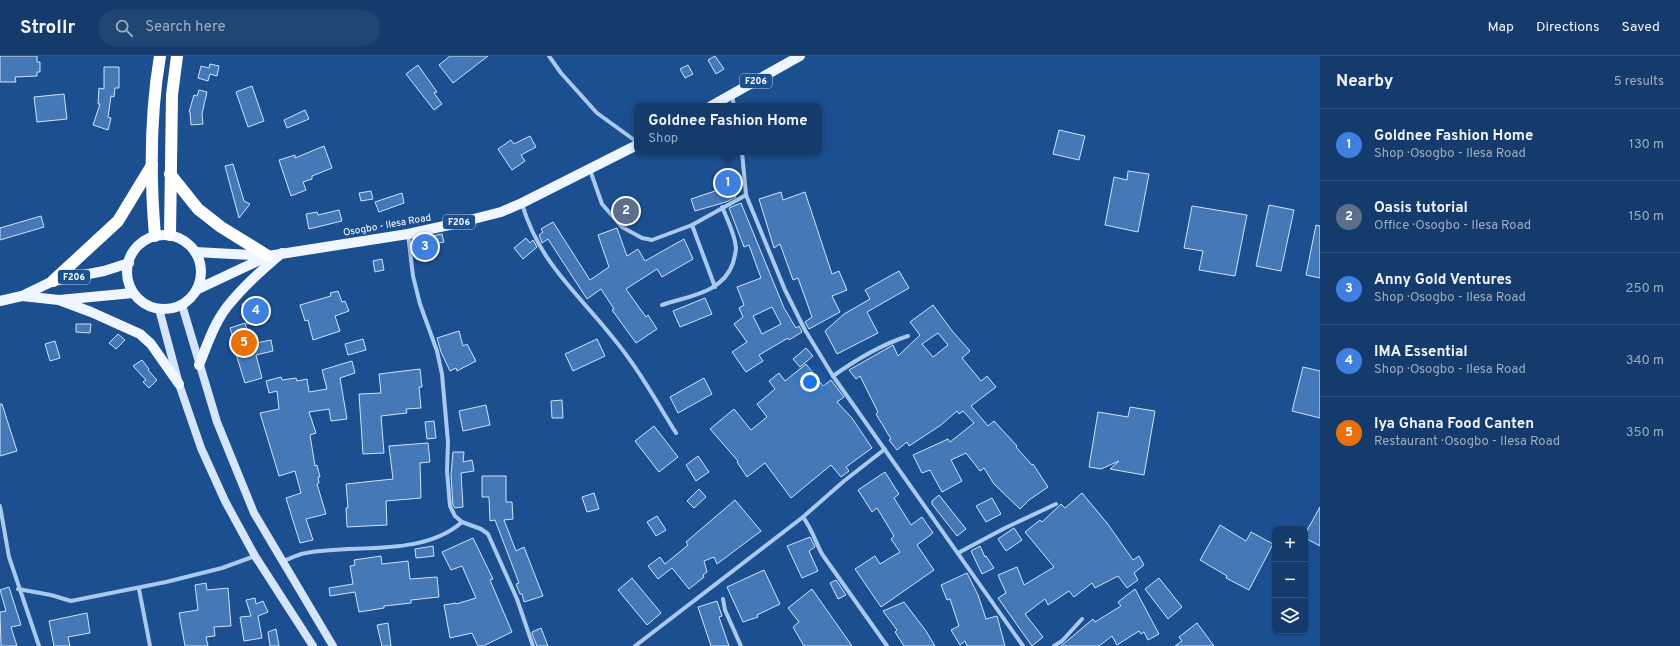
<!DOCTYPE html>
<meta charset="utf-8">
<style>
body{margin:0;font-family:Overpass,sans-serif;background:#214673;color:#f1f3f6}
.controls{position:absolute;right:12px;bottom:12px;display:grid;overflow:hidden;border-radius:8px;box-shadow:0 1px 3px #0004}
.controls button{width:36px;height:36px;display:grid;place-items:center;padding:0;border:0;border-bottom:1px solid #33557e;background:#143b6b;color:#f1f3f6;font:20px sans-serif}
.you{position:absolute;left:810px;top:326px;width:14px;height:14px;margin:-10px;border:3px solid #fff;border-radius:50%;background:#1a73e8;box-shadow:0 0 0 6px #1a73e833}
.badge{display:grid;place-items:center;width:26px;height:26px;border-radius:50%;background:#ffd166;color:#fff;font-size:13px;font-weight:700}
.pin{position:absolute;translate:-50% -50%;border:2px solid #fff;box-shadow:0 1px 4px #0006}
.popup{position:absolute;left:634px;top:47px;width:188px;height:52px;box-sizing:border-box;display:grid;place-content:center;border-radius:8px;background:#143b6b;filter:drop-shadow(0 1px 3px #0005);font-size:13px;white-space:nowrap;color:#9dadc1}
.popup b{font-size:15px;color:#f1f3f6}
.popup::after{content:'';position:absolute;left:50%;top:100%;margin-left:-8px;border:8px solid transparent;border-top-color:#143b6b}
.list{margin:0;padding:0;list-style:none}
h2{display:flex;justify-content:space-between;align-items:center;height:52px;margin:0;padding:0 16px;font-size:17px}
h2 small{font-size:13px;font-weight:400;color:#9dadc1}
.list li{display:grid;grid-template-columns:26px 1fr auto;gap:12px;align-items:center;box-sizing:border-box;height:72px;padding:0 16px;border-top:1px solid #33557e}
.list b{display:block;font-size:15px;white-space:nowrap}
.list p{margin:0;font-size:13px;white-space:nowrap;color:#9dadc1}
.list em{font-size:13px;font-style:normal;color:#9dadc1}
.icon{flex:none;width:22px;height:22px;fill:none;stroke:currentColor;stroke-width:2;stroke-linecap:round;stroke-linejoin:round}
.map{position:relative;flex:none;width:1320px;height:590px;overflow:hidden}
header{display:flex;align-items:center;gap:24px;box-sizing:border-box;height:56px;padding:0 20px;background:#143b6b;border-bottom:1px solid #33557e}
header strong{font-size:19px}
nav{display:flex;gap:22px;margin-inline-start:auto;font-size:14px}
.search{width:280px;height:36px;background:#214673;display:flex;align-items:center;gap:10px;box-sizing:border-box;padding:0 14px;border-radius:16px;color:#9dadc1;font-size:15px}
main{display:flex}
aside{flex:1;background:#143b6b}
.map>svg:first-child{display:block}
.building{fill:#4478b7;stroke:#cfe3fa;fill-rule:evenodd}
.lines{fill:none;stroke-linecap:round;stroke-linejoin:round}
.street{stroke:#a9c9ee;stroke-width:4}
.secondary{stroke:#d6e6fa;stroke-width:8}
.primary{stroke:#f0f6ff;stroke-width:10}
.highway{stroke:#fff;stroke-width:12}
.labels{text-anchor:middle;stroke-width:3;stroke-linejoin:round;paint-order:stroke}
.shield{fill:#1b4f8f;stroke:#bbcadd;stroke-width:1}
.shield-label{font-size:9px;font-weight:bold;fill:#fff}
.street-label{font-size:10px;fill:#fff;stroke:#1b4f8f}
</style>
<header>
<strong>Strollr</strong>
<div class="search"><svg class="icon" aria-label="search" viewBox="0 0 24 24"><circle cx="10" cy="10" r="6"/><path d="M15 15l6 6"/></svg>Search here</div>
<nav><a>Map</a><a>Directions</a><a>Saved</a></nav>
</header>
<main>
<div class="map">
<svg width="1320" height="590" viewBox="0 0 1320 590">
<rect width="100%" height="100%" fill="#1b4f8f"/>
<g class="building">
<path d="M0,0H37V6H40V16H37V20L15,21L16,26H0Z"/>
<path d="M450,0H488L453,27L439,9Z"/>
<path d="M715,0L724,13L716,18L708,4Z"/>
<path d="M210,8L219,10L217,20L210,18L208,25L198,22L201,10L209,12Z"/>
<path d="M418,9L437,36L434,37L442,48L434,54L406,18Z"/>
<path d="M688,9L693,18L685,22L680,13Z"/>
<path d="M104,11H119V32H115L114,41L111,40L108,61L111,62L108,74L93,69L100,48H98L99,32L104,33Z"/>
<path d="M252,30L264,65L248,71L236,36Z"/>
<path d="M199,34L207,36L202,58L203,68L191,69L190,56H189L194,39L197,40Z"/>
<path d="M64,38L67,63L37,66L34,41Z"/>
<path d="M305,54L309,63L287,72L284,64Z"/>
<path d="M1059,74L1085,80L1079,104L1053,98Z"/>
<path d="M530,80L536,91L521,99L525,105L512,114L498,93L511,84L514,88Z"/>
<path d="M324,90L332,112L312,120V123L303,126L306,134L291,140L279,104L295,99V102Z"/>
<path d="M233,108L244,145L250,148L239,162L225,110Z"/>
<path d="M1128,115L1149,118L1138,176L1105,169L1114,121L1127,124Z"/>
<path d="M729,116L736,141L726,146L695,155L691,143L724,132L720,119Z"/>
<path d="M371,135L373,143L361,145L359,137Z"/>
<path d="M781,136L783,144L805,136L832,218L839,215L847,234L832,240L840,256L809,273L805,266L812,261L798,222L793,224L780,188L774,192L759,143Z"/>
<path d="M402,137L404,147L379,156L375,146Z"/>
<path d="M741,147L784,252L796,272L799,270L802,276L789,284L788,282L759,299L763,305L746,316L732,296L747,286L734,268L743,261L739,252L744,249L737,231L761,222L749,189L744,191L729,152ZM772,251L781,268L762,278L753,260Z"/>
<path d="M1269,149L1294,154L1281,215L1256,210Z"/>
<path d="M1192,150L1247,159L1235,220L1199,214L1203,195L1184,192Z"/>
<path d="M339,154L342,165L309,173L306,158L317,156L318,159Z"/>
<path d="M41,160L44,171L0,184V172Z"/>
<path d="M553,166L590,224L609,211L598,179L617,172L627,200L638,193L645,205L684,183L693,203L662,221L657,213L626,233L646,261L648,259L657,273L636,287L612,254L614,253L601,233L587,243L548,183L542,187L539,179L543,176L541,173Z"/>
<path d="M1316,169L1320,170V222L1306,219Z"/>
<path d="M442,178L444,186L433,188L434,194L418,198L415,183Z"/>
<path d="M526,182L530,187L533,184L537,191L523,203L514,192Z"/>
<path d="M382,203L384,214L375,216L373,205Z"/>
<path d="M899,215L909,232L867,256L878,277L837,298L825,275L844,258L870,243L865,234Z"/>
<path d="M338,235L342,246L345,245L349,255L335,260L340,275L313,284L308,264L305,265L300,249L331,240L330,237Z"/>
<path d="M705,242L712,258L680,271L673,255Z"/>
<path d="M257,243L263,264L247,268L242,248Z"/>
<path d="M933,249L953,276L970,295L962,302L981,325L987,320L996,331L971,350L988,370L994,365L1017,390L1016,391L1032,409L1033,408L1048,431L1029,444L1020,453L994,428L984,412L980,415L966,397L951,404L962,425L942,436L930,414L922,417L913,399L948,383L950,386L974,367L963,355L959,358L957,355L941,369L909,390L907,386L897,394L889,384L891,383L876,358L878,356L860,320L856,323L849,314L893,289L898,300L920,279L910,266ZM938,277L948,289L933,301L922,288Z"/>
<path d="M245,267L251,288L271,284L273,295L256,299L262,322L245,327L235,295L237,294L230,272Z"/>
<path d="M76,268H91L90,277L76,276Z"/>
<path d="M459,275L463,290L467,288L476,305L457,315L456,312L450,315L441,296L437,282Z"/>
<path d="M118,278L125,284L116,293L109,287Z"/>
<path d="M363,283L366,294L348,299L345,288Z"/>
<path d="M597,283L605,300L573,315L565,298Z"/>
<path d="M55,285L60,302L50,305L45,288Z"/>
<path d="M806,292L813,300L800,311L793,303Z"/>
<path d="M142,304L149,313L148,314L157,324L149,332L143,326L146,324L133,310Z"/>
<path d="M352,305L355,317L340,322L347,363L331,365L329,353L309,356L316,377L310,379L315,410L317,409L320,421H318L319,427L317,428L326,458L306,463L313,484L300,487L286,442L301,437L295,415L279,420L260,357L279,353L277,335L269,337L266,325L281,321L282,324L296,322L297,325L307,323L309,336L327,333L322,314Z"/>
<path d="M806,308L823,330L831,324L844,341L837,346L852,362L872,392L846,411L849,415L841,421L831,409L791,442L765,407L747,421L737,406L738,405L710,373L734,353L751,374L767,361L757,348L775,333L769,325L779,317L785,325Z"/>
<path d="M1303,311L1320,315V362L1292,355Z"/>
<path d="M420,313L422,331H419L421,352L406,353L407,357L381,360L384,397L363,398L359,338L381,337L379,318Z"/>
<path d="M704,322L712,338L678,357L670,341Z"/>
<path d="M562,344L563,362H552L551,345Z"/>
<path d="M0,348H2L17,395L0,400Z"/>
<path d="M486,349L490,369L463,375L459,355Z"/>
<path d="M1130,351L1155,355L1144,419L1110,413L1119,405L1101,413L1089,411L1098,356L1128,361Z"/>
<path d="M434,365L436,382L427,383L425,366Z"/>
<path d="M654,370L678,401L659,416L635,385Z"/>
<path d="M428,387L430,406L420,407L421,442L386,445L387,469L347,471L346,452H348L346,428L393,423L389,390Z"/>
<path d="M453,396H464L463,406L472,404L474,415L461,417L463,451L455,452L453,449L451,419Z"/>
<path d="M698,400L709,416L696,425L686,409Z"/>
<path d="M885,416L899,438L894,442L911,469L922,461L933,477L917,489L934,514L881,551L855,513L875,500L880,508L900,496L891,483L894,480L877,452L872,456L858,434Z"/>
<path d="M482,420H506V446H512L513,463L504,464L516,495L524,491L543,540L524,546L522,538H520L516,528L519,527L495,464L490,465L489,441H482Z"/>
<path d="M699,433L706,441L694,452L687,445Z"/>
<path d="M594,437L599,453L587,456L582,441Z"/>
<path d="M1082,437L1107,467L1133,504L1139,500L1144,509L1134,517L1138,524L1127,532L1118,520L1095,532L1092,527L1074,541L1069,535L1048,549L1045,543L1025,558L1043,581L1032,590L998,542L1006,537L998,519L1017,511L1024,529L1054,511L1025,476L1040,464L1042,466L1061,448L1065,452Z"/>
<path d="M939,439L966,473L957,480L932,448V445Z"/>
<path d="M992,442L1001,458L986,466L976,450Z"/>
<path d="M735,444L761,475L717,508L714,501L704,505L707,516L703,519L704,521L689,533L672,512L658,523L648,510L660,501L665,508L688,489L686,486Z"/>
<path d="M1320,451V490L1305,482V478Z"/>
<path d="M657,460L666,474L656,480L647,466Z"/>
<path d="M1220,469L1246,485L1251,476L1273,488L1249,534L1226,522L1227,520L1200,504Z"/>
<path d="M1014,472L1022,484L1006,495L998,483Z"/>
<path d="M810,481L815,491L809,495L818,515L802,522L787,490Z"/>
<path d="M473,482L493,523L490,524L512,576L483,590H478L472,577L450,582L444,549L456,547V548L476,542L462,510L451,514L442,496Z"/>
<path d="M433,490L434,500L416,502L415,493Z"/>
<path d="M980,490L985,501L986,500L994,512L982,518L971,495Z"/>
<path d="M381,500L382,508L408,505L410,523L437,521L439,541L411,544V547L384,550V552L359,556L355,536L330,540L329,532L353,528L350,510L355,509L354,504Z"/>
<path d="M764,514L780,548L757,559L758,561L743,566L727,531Z"/>
<path d="M967,517L978,539L986,563L997,560L1005,590H967L965,585L960,589L951,574L959,570L950,543L947,544L941,529Z"/>
<path d="M632,522L661,557L647,569L618,534Z"/>
<path d="M1159,522L1182,551L1168,563L1145,533Z"/>
<path d="M836,524L846,539L838,543L830,527Z"/>
<path d="M206,527L207,534L228,532L231,570L214,571L215,580L206,581L208,590H185L179,557L198,554L195,529Z"/>
<path d="M9,531L21,569L11,571L17,590H1L0,556L6,555L0,534Z"/>
<path d="M812,533L852,590H804L793,571L799,566L788,552Z"/>
<path d="M1135,533L1159,578L1148,584L1144,576L1141,578L1139,575L1117,589L1112,580L1099,590H1061L1093,563L1095,566L1121,550L1118,546Z"/>
<path d="M255,542L256,548L263,545L268,556L258,560L262,582L244,585L240,561L251,560L246,544Z"/>
<path d="M717,545L722,560L719,561L729,590H711L698,551Z"/>
<path d="M904,546L926,575L935,590H904L895,576L897,574L883,555Z"/>
<path d="M87,557L90,577L68,581L70,590H54L49,565Z"/>
<path d="M388,567L391,590H382L377,569Z"/>
<path d="M1197,567L1214,590H1175L1182,585L1179,581Z"/>
<path d="M541,572L548,590H537L533,580L532,576Z"/>
<path d="M276,573L279,590H270L268,576Z"/>
</g>
<g class="lines">
<g class="street">
<path d="M549,0L561,17L597,57L637,86"/>
<path d="M732,39L734,50"/>
<path d="M742,96L746,139L785,234L805,274L833,320L1023,590"/>
<path d="M590,114L602,148L622,171L642,182L652,184L692,169L746,139"/>
<path d="M522,148C540,208 577,236 614,283C638,312 656,345 676,377"/>
<path d="M692,169L715,231"/>
<path d="M408,178L413,220L420,248L437,295L442,318L448,386L447,415L450,450L455,460L462,466L481,473L488,478L517,543L533,590"/>
<path d="M662,249C688,240 723,237 733,207C734,203 736,196 736,192C735,178 727,163 722,151"/>
<path d="M833,320C857,303 880,289 908,280"/>
<path d="M0,450L9,501L39,590"/>
<path d="M803,461C812,473 815,485 822,498L887,590"/>
<path d="M958,497L1005,472L1056,448"/>
<path d="M283,505C290,503 298,498 306,497C355,488 423,501 462,466"/>
<path d="M18,533L51,539L71,545L166,526L222,512L255,500"/>
<path d="M139,533L150,590"/>
<path d="M723,543L725,554L741,590"/>
<path d="M635,590L803,461L844,425L885,393"/>
<path d="M1054,590L1062,585L1082,563"/>
</g>
<g class="secondary">
<path d="M182,249L217,366L254,457L333,590"/>
<path d="M159,253L179,328L201,392L225,445L255,500L313,590"/>
</g>
<g class="primary">
<path d="M711,50L800,0"/>
<circle cx="164" cy="216" r="37"/>
<path d="M195,196L268,200L408,178L458,167L501,156L522,147L637,89"/>
<path d="M198,233L268,200"/>
<path d="M22,240L59,244L133,237"/>
<path d="M59,244L91,256L140,278L151,288L179,328"/>
<path d="M0,245L22,240L53,225L104,215L129,207"/>
<path d="M199,309C208,287 215,264 231,246C246,228 264,212 282,197"/>
</g>
<g class="highway">
<path d="M170,118L198,153L221,171L268,200"/>
<path d="M170,179L172,39L177,0"/>
<path d="M155,180C150,121 150,59 160,0"/>
<path d="M53,225L118,165L152,109"/>
</g>
</g>
<g class="labels">
<g class="shield">
<rect x="740" y="18" width="32" height="14" rx="3"/>
<rect x="443" y="159" width="32" height="14" rx="3"/>
<rect x="58" y="214" width="32" height="14" rx="3"/>
</g>
<g class="shield-label">
<text x="756" y="28">F206</text>
<text x="459" y="169">F206</text>
<text x="74" y="224">F206</text>
</g>
<g class="street-label">
<text transform="translate(387 168) rotate(-10)" y="4">Osogbo - Ilesa Road</text>
</g>
</g>
</svg>
<div class="controls">
<button>+</button>
<button>−</button>
<button><svg class="icon" aria-label="layers" viewBox="0 0 24 24"><path d="M12 4l9 5-9 5-9-5zM3 14l9 5 9-5"/></svg></button>
</div>
<div class="you"></div>
<div class="pin badge" style="left:728px;top:127px;background:#3f7fe0">1</div>
<div class="popup"><b>Goldnee Fashion Home</b>Shop</div>
<div class="pin badge" style="left:626px;top:155px;background:#5c6f8a">2</div>
<div class="pin badge" style="left:425px;top:191px;background:#3f7fe0">3</div>
<div class="pin badge" style="left:256px;top:255px;background:#3f7fe0">4</div>
<div class="pin badge" style="left:244px;top:287px;background:#e8710a">5</div>
</div>
<aside>
<h2>Nearby<small>5 results</small></h2>
<ul class="list">
<li><span class="badge" style="background:#3f7fe0">1</span><div><b>Goldnee Fashion Home</b><p>Shop · Osogbo - Ilesa Road</p></div><em>130 m</em></li>
<li><span class="badge" style="background:#5c6f8a">2</span><div><b>Oasis tutorial</b><p>Office · Osogbo - Ilesa Road</p></div><em>150 m</em></li>
<li><span class="badge" style="background:#3f7fe0">3</span><div><b>Anny Gold Ventures</b><p>Shop · Osogbo - Ilesa Road</p></div><em>250 m</em></li>
<li><span class="badge" style="background:#3f7fe0">4</span><div><b>IMA Essential</b><p>Shop · Osogbo - Ilesa Road</p></div><em>340 m</em></li>
<li><span class="badge" style="background:#e8710a">5</span><div><b>Iya Ghana Food Canten</b><p>Restaurant · Osogbo - Ilesa Road</p></div><em>350 m</em></li>
</ul>
</aside>
</main>
